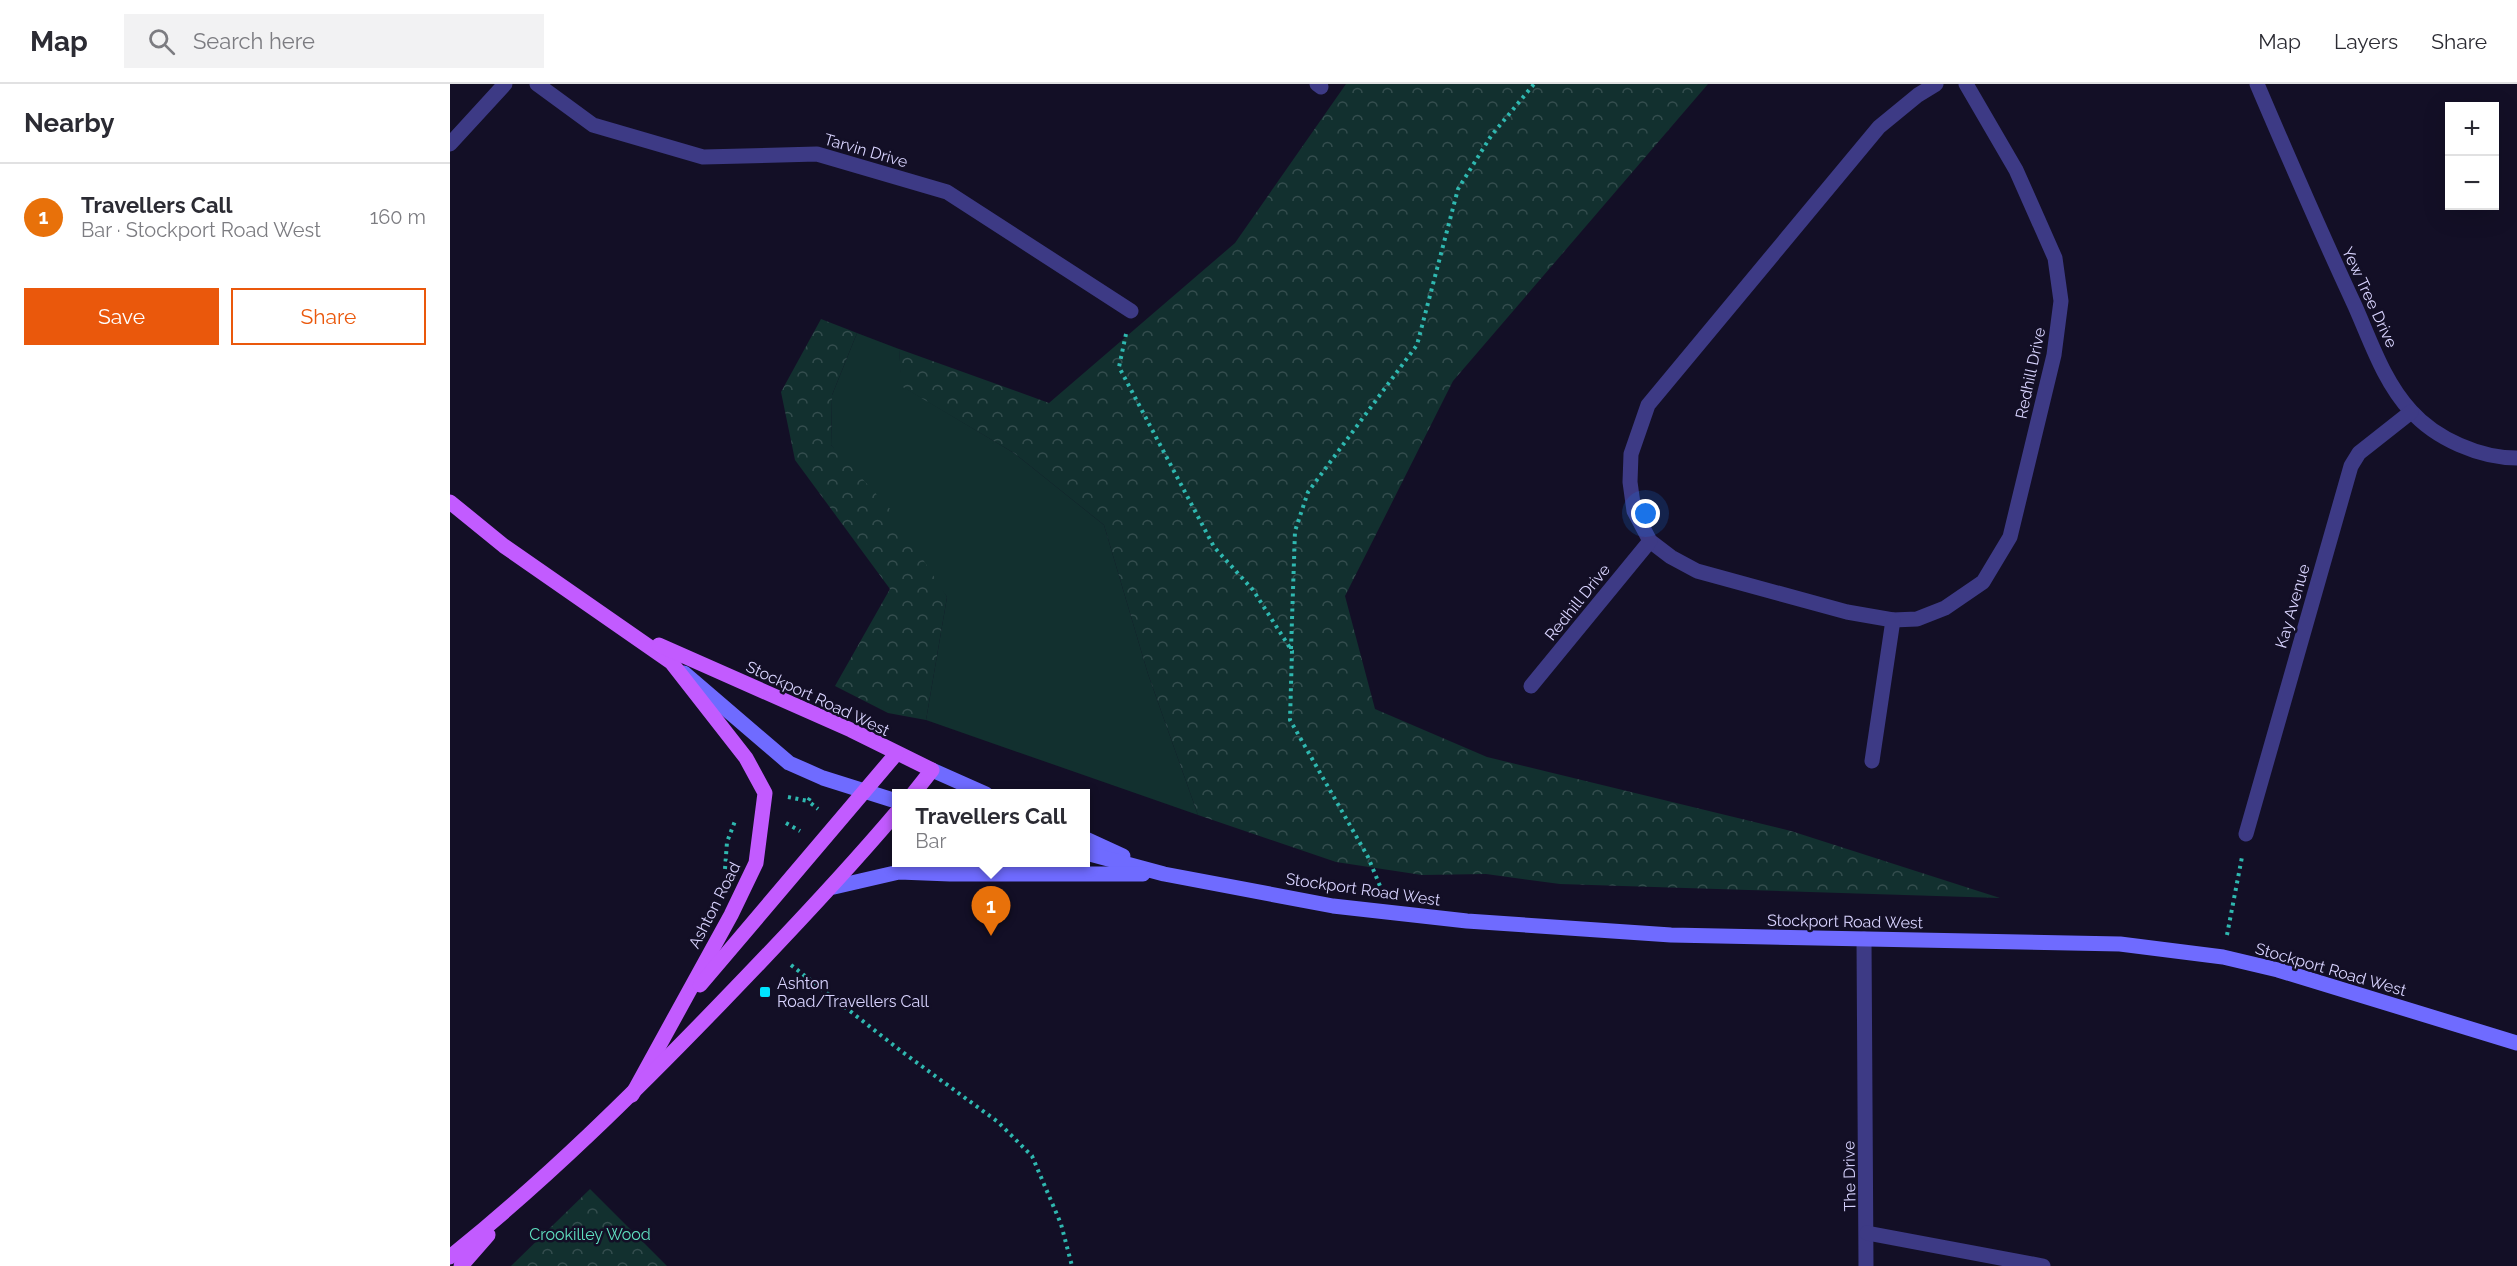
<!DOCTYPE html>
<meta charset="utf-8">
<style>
body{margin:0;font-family:Raleway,sans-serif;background:#f2f2f3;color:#2b2b33}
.controls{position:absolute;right:18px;top:18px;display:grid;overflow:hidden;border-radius:0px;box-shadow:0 6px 24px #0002}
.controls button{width:54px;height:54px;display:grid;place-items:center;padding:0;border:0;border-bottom:2px solid #e1e1e2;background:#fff;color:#2b2b33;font:30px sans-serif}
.you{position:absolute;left:1196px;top:430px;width:21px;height:21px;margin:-15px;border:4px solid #fff;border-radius:50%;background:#1a73e8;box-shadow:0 0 0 9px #1a73e833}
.badge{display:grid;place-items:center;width:39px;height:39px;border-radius:50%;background:#ea580c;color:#fff;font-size:20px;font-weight:700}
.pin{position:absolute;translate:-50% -50px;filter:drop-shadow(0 2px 3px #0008)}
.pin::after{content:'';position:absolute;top:32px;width:21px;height:18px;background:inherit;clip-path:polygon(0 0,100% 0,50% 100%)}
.popup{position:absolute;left:442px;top:705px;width:198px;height:78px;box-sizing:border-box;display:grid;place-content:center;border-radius:0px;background:#fff;filter:drop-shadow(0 2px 4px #0005);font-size:20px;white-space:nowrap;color:#7c7c81}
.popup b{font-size:22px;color:#2b2b33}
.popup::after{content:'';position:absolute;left:50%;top:100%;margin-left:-12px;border:12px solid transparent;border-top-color:#fff}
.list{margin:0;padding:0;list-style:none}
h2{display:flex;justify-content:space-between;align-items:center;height:78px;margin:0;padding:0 24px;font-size:26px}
h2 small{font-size:20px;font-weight:400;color:#7c7c81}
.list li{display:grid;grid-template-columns:39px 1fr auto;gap:18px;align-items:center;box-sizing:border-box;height:108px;padding:0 24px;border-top:2px solid #e1e1e2}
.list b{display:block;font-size:22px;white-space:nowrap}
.list p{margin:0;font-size:20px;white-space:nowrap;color:#7c7c81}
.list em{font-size:20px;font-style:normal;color:#7c7c81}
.actions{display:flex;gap:12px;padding:18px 24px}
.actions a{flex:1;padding:14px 0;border:2px solid #ea580c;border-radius:0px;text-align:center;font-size:21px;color:#ea580c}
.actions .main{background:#ea580c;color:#fff}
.icon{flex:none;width:33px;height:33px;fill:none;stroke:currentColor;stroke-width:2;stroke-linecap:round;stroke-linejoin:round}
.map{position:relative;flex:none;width:2067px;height:1182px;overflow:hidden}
header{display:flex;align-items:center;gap:36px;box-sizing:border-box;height:84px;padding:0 30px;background:#fff;border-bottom:2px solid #e1e1e2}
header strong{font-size:28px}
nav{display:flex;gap:33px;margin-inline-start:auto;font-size:21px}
.search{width:420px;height:54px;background:#f2f2f3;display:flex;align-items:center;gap:15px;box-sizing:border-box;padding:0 21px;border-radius:0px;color:#7c7c81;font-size:22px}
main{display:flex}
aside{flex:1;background:#fff}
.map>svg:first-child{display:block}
.grass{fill:#12302f}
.forest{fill:url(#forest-crowns)}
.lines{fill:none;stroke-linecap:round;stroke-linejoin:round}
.path{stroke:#2fb8b0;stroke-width:4;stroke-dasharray:3 4.5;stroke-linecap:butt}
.street{stroke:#3d3a85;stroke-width:15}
.secondary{stroke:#6f6bff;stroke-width:15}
.primary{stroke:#c25bff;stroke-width:15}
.poi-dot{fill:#00e5ff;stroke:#130f26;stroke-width:2}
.labels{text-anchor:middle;stroke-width:5;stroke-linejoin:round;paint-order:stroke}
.street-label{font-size:16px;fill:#d9d4ff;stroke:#130f26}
.poi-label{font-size:16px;fill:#d9d4ff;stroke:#130f26;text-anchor:start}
.park-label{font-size:16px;fill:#5fe0c0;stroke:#130f26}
</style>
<header>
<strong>Map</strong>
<div class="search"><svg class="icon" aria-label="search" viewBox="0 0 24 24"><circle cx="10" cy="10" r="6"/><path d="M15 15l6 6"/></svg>Search here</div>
<nav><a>Map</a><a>Layers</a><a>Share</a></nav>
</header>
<main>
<aside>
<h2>Nearby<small></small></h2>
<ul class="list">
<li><span class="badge" style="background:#e8710a">1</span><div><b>Travellers Call</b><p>Bar · Stockport Road West</p></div><em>160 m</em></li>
</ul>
<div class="actions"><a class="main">Save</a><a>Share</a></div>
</aside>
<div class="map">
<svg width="2067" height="1182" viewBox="0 0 2067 1182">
<defs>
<pattern id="forest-crowns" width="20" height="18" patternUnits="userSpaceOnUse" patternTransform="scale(1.5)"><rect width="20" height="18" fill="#12302f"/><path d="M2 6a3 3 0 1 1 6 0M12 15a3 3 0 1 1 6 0" fill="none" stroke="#344d4e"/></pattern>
</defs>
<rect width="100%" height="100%" fill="#130f26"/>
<path class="grass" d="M407,249L449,265L452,302L564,369L654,441L698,590L748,731L476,636L497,513L381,361L382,311Z"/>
<g class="forest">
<path d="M896,0H1258L1003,297L895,512L925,625L1037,673L1341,747L1550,814L1110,800L1036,790L972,791L886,778L748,731L698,590L654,441L564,369L451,302L449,265L599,319L785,159Z"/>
<path d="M371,235L407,249L382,311L381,361L442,427L497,513L476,636L438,629L385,602L440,505L345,376L331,308Z"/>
<path d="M140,1105L217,1182H61Z"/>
</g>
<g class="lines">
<g class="path">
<path d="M676,250L669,283L764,463L803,506L842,567L840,636L918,773L930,802"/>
<path d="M841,565L845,447L858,408L967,261L1008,105L1041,52L1084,0"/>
<path d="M338,713L358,717"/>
<path d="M360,714L358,717L368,725"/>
<path d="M336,739L350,747"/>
<path d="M275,785L277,758L285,737"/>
<path d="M1777,851L1792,773"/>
<path d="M341,881L451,967L548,1038L582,1072L611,1140L622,1182"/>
</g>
<g class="street">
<path d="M87,0L143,41L253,73L367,70L497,108L681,227"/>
<path d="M867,0L871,3"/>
<path d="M1486,0L1468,11L1429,43L1198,321L1181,370L1180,398L1184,427L1200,457L1221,473L1247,487L1397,528L1443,536L1467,535L1495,524L1533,498L1560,453L1604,271L1611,217L1605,174L1566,86L1516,0"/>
<path d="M1807,0C1839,75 1871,149 1905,222C1921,258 1934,298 1961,327C1986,355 2030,374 2067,374"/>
<path d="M0,60L55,0"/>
<path d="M1081,602L1200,457"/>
<path d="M1422,677L1443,536"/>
<path d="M1796,750L1901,382L1909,369L1961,328"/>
<path d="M1414,855L1416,1182"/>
<path d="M1417,1149L1593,1182"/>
</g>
<g class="secondary">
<path d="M234,589L339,679L373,694L446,717"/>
<path d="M482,686L536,710"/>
<path d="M636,755L673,772"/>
<path d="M636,769L714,790L883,822L1017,837L1221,851L1670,860L1773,873L1828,886L2067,959"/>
<path d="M384,803L449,788L500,790H693"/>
</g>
<g class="primary">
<path d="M0,418L54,462L221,578L296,674L315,709L306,779L281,831L182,1011"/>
<path d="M209,561L401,646L482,686L463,710"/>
<path d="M250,901L446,670"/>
<path d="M0,1173C97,1095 185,1008 271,919C331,857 390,795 446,729"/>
<path d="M11,1182L38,1151"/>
</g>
</g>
<rect class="poi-dot" x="309" y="902" width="12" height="12" rx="3"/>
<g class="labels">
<g class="street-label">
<text transform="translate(416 66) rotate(16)" y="6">Tarvin Drive</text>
<text transform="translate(1920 213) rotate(65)" y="6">Yew Tree Drive</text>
<text transform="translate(1580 289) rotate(-78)" y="6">Redhill Drive</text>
<text transform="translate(1127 518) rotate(-51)" y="6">Redhill Drive</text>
<text transform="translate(1842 522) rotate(-74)" y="6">Kay Avenue</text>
<text transform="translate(368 614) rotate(25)" y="6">Stockport Road West</text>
<text transform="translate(913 805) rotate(8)" y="6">Stockport Road West</text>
<text transform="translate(264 821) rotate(-63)" y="6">Ashton Road</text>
<text transform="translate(1395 837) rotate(1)" y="6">Stockport Road West</text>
<text transform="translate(1881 885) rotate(16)" y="6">Stockport Road West</text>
<text transform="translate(1399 1092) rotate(-91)" y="6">The Drive</text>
</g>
<g class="poi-label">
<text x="327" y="905">Ashton<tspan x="327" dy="18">Road/Travellers Call</tspan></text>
</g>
<g class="park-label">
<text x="140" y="1156">Crookilley Wood</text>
</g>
</g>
</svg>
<div class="controls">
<button>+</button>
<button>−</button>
</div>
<div class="you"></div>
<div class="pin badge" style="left:541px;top:852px;background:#e8710a">1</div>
<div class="popup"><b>Travellers Call</b>Bar</div>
</div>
</main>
